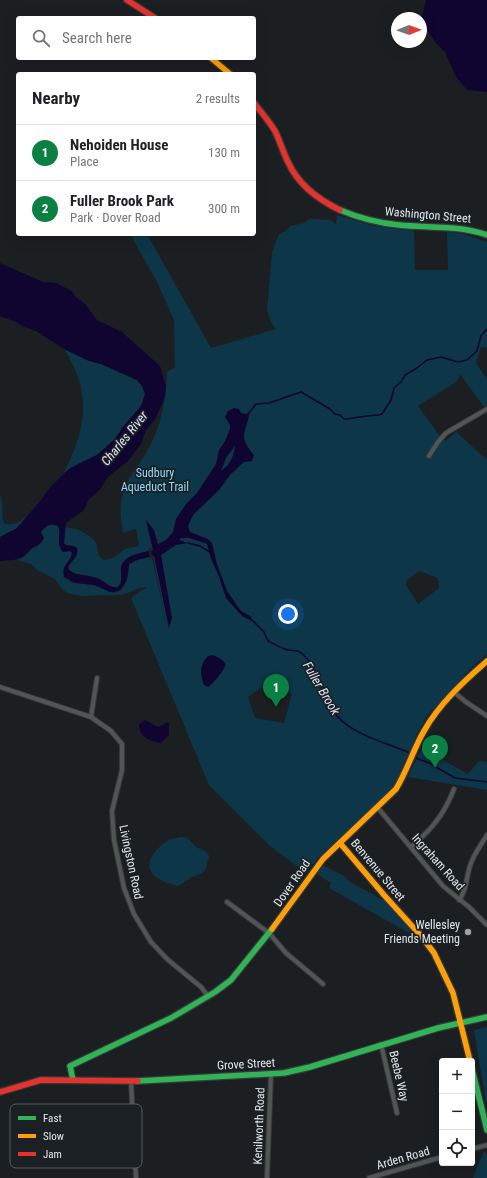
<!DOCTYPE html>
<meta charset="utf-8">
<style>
body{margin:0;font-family:"Roboto Condensed",sans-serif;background:#f6f6f6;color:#202124}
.controls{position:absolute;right:12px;bottom:12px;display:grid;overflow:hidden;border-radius:4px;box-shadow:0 4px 16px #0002}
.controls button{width:36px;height:36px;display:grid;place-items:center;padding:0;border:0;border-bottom:1px solid #e0e0e0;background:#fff;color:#202124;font:20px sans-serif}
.compass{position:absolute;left:391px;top:12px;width:36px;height:36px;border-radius:50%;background:#fff;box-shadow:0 4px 16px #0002;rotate:89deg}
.you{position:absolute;left:288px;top:614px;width:14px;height:14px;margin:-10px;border:3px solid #fff;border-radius:50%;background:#1a73e8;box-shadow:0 0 0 6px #1a73e833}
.badge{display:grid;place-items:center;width:26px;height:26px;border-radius:50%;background:#0b8043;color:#fff;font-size:13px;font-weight:700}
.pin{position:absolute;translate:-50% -33px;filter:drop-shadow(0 1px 2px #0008)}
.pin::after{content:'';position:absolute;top:21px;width:14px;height:12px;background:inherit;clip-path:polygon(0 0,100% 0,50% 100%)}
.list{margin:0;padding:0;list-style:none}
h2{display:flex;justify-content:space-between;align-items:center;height:52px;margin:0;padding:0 16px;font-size:17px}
h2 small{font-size:13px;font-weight:400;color:#757577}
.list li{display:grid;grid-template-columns:26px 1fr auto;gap:12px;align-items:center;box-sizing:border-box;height:56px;padding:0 16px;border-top:1px solid #e0e0e0}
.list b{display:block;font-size:15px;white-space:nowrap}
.list p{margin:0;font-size:13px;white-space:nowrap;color:#757577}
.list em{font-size:13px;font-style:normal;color:#757577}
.icon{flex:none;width:22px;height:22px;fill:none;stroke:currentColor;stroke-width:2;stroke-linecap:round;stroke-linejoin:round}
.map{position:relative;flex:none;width:487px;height:1178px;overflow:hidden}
.search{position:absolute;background:#fff;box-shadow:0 4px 16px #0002;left:16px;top:16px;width:240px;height:44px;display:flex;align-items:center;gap:10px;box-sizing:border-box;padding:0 14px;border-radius:4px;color:#757577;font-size:15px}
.panel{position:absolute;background:#fff;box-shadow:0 4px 16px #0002;left:16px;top:72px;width:240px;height:164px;border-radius:4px}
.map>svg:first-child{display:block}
.green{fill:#0d3649;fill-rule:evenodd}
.water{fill:#100431;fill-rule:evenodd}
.pier{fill:#1c1f22}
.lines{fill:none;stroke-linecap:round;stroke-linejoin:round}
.stream{stroke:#100431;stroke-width:1.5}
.street-casing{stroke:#37393b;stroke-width:6}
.fast-casing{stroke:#37393b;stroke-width:8}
.slow-casing{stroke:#37393b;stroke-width:8}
.jam-casing{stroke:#37393b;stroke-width:8}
.street{stroke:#525556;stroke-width:4}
.fast{stroke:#30b455;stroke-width:5.5}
.slow{stroke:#ff9f0a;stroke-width:5.5}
.jam{stroke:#e5322d;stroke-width:5.5}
.poi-dot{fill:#9da1a4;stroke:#1a2024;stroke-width:1.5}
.labels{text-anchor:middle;stroke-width:3.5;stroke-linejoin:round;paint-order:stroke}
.street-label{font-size:12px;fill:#e3e7ea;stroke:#1a2024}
.park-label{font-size:12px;fill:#92d8fd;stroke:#1a2024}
.poi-label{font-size:12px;fill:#e3e7ea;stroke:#1a2024;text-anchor:end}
.water-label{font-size:13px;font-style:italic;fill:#e1e1f6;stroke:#1a2024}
.key{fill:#1a2024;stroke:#565c5f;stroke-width:1}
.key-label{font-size:11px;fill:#e3e7ea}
</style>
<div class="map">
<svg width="487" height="1178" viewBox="0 0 487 1178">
<rect width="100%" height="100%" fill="#1c1f22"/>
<g class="green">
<path d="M337,215L374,226L414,231L415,270H448L447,232L464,234L487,242V348L481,347L476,363L487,379V405L484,407L460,374L458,380L456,382L418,406L439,435L446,441L456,432L486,459L487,458V654L471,668L427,716L418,732L396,782L392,788L318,858L306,873L269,845L209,785L131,598L147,587L139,588L125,594L119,595L82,596L71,594L67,593L63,590L55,579L37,570L31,564L17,560L22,558L32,549L38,546L43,540L41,532C46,526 50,522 58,526L60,531L59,539L63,552L70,551L72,553V557L64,567L70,582C79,584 87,583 96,586C101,587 105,590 110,592C128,596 126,574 129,564L142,558L141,553L121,566C120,574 124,582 116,588H113L97,578L76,574L69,570L68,567C72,560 79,557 77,548L72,545H65L64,543L65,525C68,529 71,528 76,529C82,531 88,535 93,539C100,545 95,556 104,560L113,558L125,549L139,546L136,529L123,533C119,512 119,493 132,474C138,465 145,456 150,446C162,422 166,398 167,372L175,367L174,320L157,282L130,234H147L211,348L276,329L271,322L267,310L272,252L279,234L286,231L290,226L304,223L310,219L330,220L336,224ZM419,571L438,578L439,588L418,604L406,585V581ZM271,680L292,694L284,723L255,718L248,697Z"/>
<path d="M64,349L89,361L101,364L136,380L142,386L145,394L141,406L123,427L114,440L97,455L76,465L63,475C86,429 93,394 64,349Z"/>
<path d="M0,496C5,506 0,515 4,523C15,527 21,521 29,514L17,528L0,537Z"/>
<path d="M423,746L441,759L468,774L479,761L487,762V790L408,777Z"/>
<path d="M181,837C190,837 190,842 196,847C201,850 207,850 209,856L206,868L203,873L192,877L178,886C169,884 158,880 152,873C143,862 159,845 169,840C172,838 177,838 181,837Z"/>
<path d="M323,865L344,876L350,882L383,900L416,937L329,888L331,883L317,874Z"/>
<path d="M487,1027V1103H486L474,1030Z"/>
<path d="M484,1151L487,1154V1178H473Z"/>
</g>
<g class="water">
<path d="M426,0H487V92L467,90L456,77L445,52L435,42L427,30L422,17Z"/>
<path d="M0,263L43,282L56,283L72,291L75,296L85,304L97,320L122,332L160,366L166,386L165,397L156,418L146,430L141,444L128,461L107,478L100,490L89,499L84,510L66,523L64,543C66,547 73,545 77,548C79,557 72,560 68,567L69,570C78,577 89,574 99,579C106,582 111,589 118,587C123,582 121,578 121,571C120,555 141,553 153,550L146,520L154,530L158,544L166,540L173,532L176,519L186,504L197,493L216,464L219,450L225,441L230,429V425L225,417L228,411L234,408L239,409L241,413L246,414L250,411C246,434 237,435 254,455L252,461L244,462L230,475L219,490L193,515L188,526L190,532L208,539L212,543L217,564L227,591L241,611L250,616L254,622L242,616L226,598L218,574L211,559L207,544L205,543L189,538H181L179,540L188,543L176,545L161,555L172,618L169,628L154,556L137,560L129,564L128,575L126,582L121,589L115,592H110L94,585L75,583L64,577C61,564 70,564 72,553L70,551L63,552C55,544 62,534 58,526C50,522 46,526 41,532L44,538C41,544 38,545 32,548C29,550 28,553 25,555C18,561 9,560 0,561V537L17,528L41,500L51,486L70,468L97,455L114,440L123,427L141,406L145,394L142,386L137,380L101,364L89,361L64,349L36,331L24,327L16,322L0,316ZM235,446C234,456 230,465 221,471L226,458Z"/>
<path d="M213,655L221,659L226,664C225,669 213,684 208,687L204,685C200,674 199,665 208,656Z"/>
<path d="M145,720C151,722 154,726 159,727L167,722L169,723V735L161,743C149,741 139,737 139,724Z"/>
</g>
<path class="pier" d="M145,518L168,630L152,558L150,559L148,549L151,548Z"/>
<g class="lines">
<g class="stream">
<path d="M249,413L256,404L269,403L301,392L330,409L335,414L340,415L344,419H348L366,416L379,415L382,414L391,400L394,388L401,382L405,375L417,368L427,360L432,359L441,357L458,362L467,360L477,351L481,336L487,329"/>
<path d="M188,543L200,546L210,552"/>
<path d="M253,621L264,632L268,641C274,644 281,648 288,650C292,651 297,650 300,652C319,666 322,698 337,716C354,735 384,742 408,752"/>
<path d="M416,758L429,763L455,778L487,782"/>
</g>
<g class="street-casing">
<g id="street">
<path d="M429,456L438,442L446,433L487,409"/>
<path d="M0,687L91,717L111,731L122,744V770L112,811L114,840L124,888L134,914L151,942L167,959L201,987L208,996"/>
<path d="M455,693L466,702L487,716"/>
<path d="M91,717L97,678"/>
<path d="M378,808L443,886L469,907L487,925"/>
<path d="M411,847C431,830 444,815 454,789"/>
<path d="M459,900C467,890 466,878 470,866C473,855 481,845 487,835"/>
<path d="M227,902L269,933L286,953L323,984"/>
<path d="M381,1044L397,1113"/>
<path d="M131,1081L136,1178"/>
<path d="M472,1149L487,1145"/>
<path d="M267,1178L271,1074"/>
<path d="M369,1178L442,1157"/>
</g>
</g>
<g class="fast-casing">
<g id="fast">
<path d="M340,210C359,218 378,223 399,225C429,228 458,225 487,235"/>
<path d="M472,1069L487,1130"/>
<path d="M73,1080L70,1066L171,1018L215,992L231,980L272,929"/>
<path d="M138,1081L284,1073L310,1067L438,1028L487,1017"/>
</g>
</g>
<g class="slow-casing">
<g id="slow">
<path d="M211,58L230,74"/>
<path d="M340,843L384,895L422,937L434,953L453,993L470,1061"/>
<path d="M272,929L323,859L396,789C407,771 413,750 424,731C439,704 464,681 487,661"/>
</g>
</g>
<g class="jam-casing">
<g id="jam">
<path d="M127,0L155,18"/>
<path d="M254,103C261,112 269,121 275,131C280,141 283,152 288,162C298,184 319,200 340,210"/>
<path d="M0,1092L41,1080L138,1081"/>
</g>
</g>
<use href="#street" class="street"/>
<use href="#fast" class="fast"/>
<use href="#slow" class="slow"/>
<use href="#jam" class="jam"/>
</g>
<circle class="poi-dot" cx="468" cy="932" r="4"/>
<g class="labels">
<g class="street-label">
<text transform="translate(428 215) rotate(5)" y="4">Washington Street</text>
<text transform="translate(131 862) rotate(78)" y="4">Livingston Road</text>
<text transform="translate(438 862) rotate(48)" y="4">Ingraham Road</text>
<text transform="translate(378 870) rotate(50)" y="4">Benvenue Street</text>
<text transform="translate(292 883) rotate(-55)" y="4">Dover Road</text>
<text transform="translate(246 1064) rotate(-3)" y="4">Grove Street</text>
<text transform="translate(399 1076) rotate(77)" y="4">Beebe Way</text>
<text transform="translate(259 1126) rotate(-88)" y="4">Kenilworth Road</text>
<text transform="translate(403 1158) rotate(-16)" y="4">Arden Road</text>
</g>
<g class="park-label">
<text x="155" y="477">Sudbury<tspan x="155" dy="14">Aqueduct Trail</tspan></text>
</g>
<g class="poi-label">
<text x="460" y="929">Wellesley<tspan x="460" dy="14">Friends Meeting</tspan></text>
</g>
<g class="water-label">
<text transform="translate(124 438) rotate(-51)" y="5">Charles River</text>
<text transform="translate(322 688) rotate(59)" y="5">Fuller Brook</text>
</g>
</g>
<rect x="10" y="1104" width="132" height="64" rx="6" class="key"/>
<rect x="18" y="1116" width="18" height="4" fill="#30b455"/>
<rect x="18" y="1134" width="18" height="4" fill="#ff9f0a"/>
<rect x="18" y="1152" width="18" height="4" fill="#e5322d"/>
<g class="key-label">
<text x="43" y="1122">Fast</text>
<text x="43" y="1140">Slow</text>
<text x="43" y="1158">Jam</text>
</g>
</svg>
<div class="controls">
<button>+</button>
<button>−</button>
<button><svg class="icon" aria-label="locate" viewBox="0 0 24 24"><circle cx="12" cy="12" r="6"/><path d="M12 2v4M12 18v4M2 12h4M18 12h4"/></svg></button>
</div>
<svg class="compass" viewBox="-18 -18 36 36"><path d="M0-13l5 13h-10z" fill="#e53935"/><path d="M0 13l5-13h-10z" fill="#757577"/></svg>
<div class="you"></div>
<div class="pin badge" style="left:276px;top:707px">1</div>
<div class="pin badge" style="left:435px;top:768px">2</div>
<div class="search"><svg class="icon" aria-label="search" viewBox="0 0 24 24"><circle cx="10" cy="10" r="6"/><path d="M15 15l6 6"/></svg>Search here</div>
<section class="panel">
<h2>Nearby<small>2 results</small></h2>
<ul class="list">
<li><span class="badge">1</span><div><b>Nehoiden House</b><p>Place</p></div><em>130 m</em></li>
<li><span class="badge">2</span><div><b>Fuller Brook Park</b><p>Park · Dover Road</p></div><em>300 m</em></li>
</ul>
</section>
</div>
